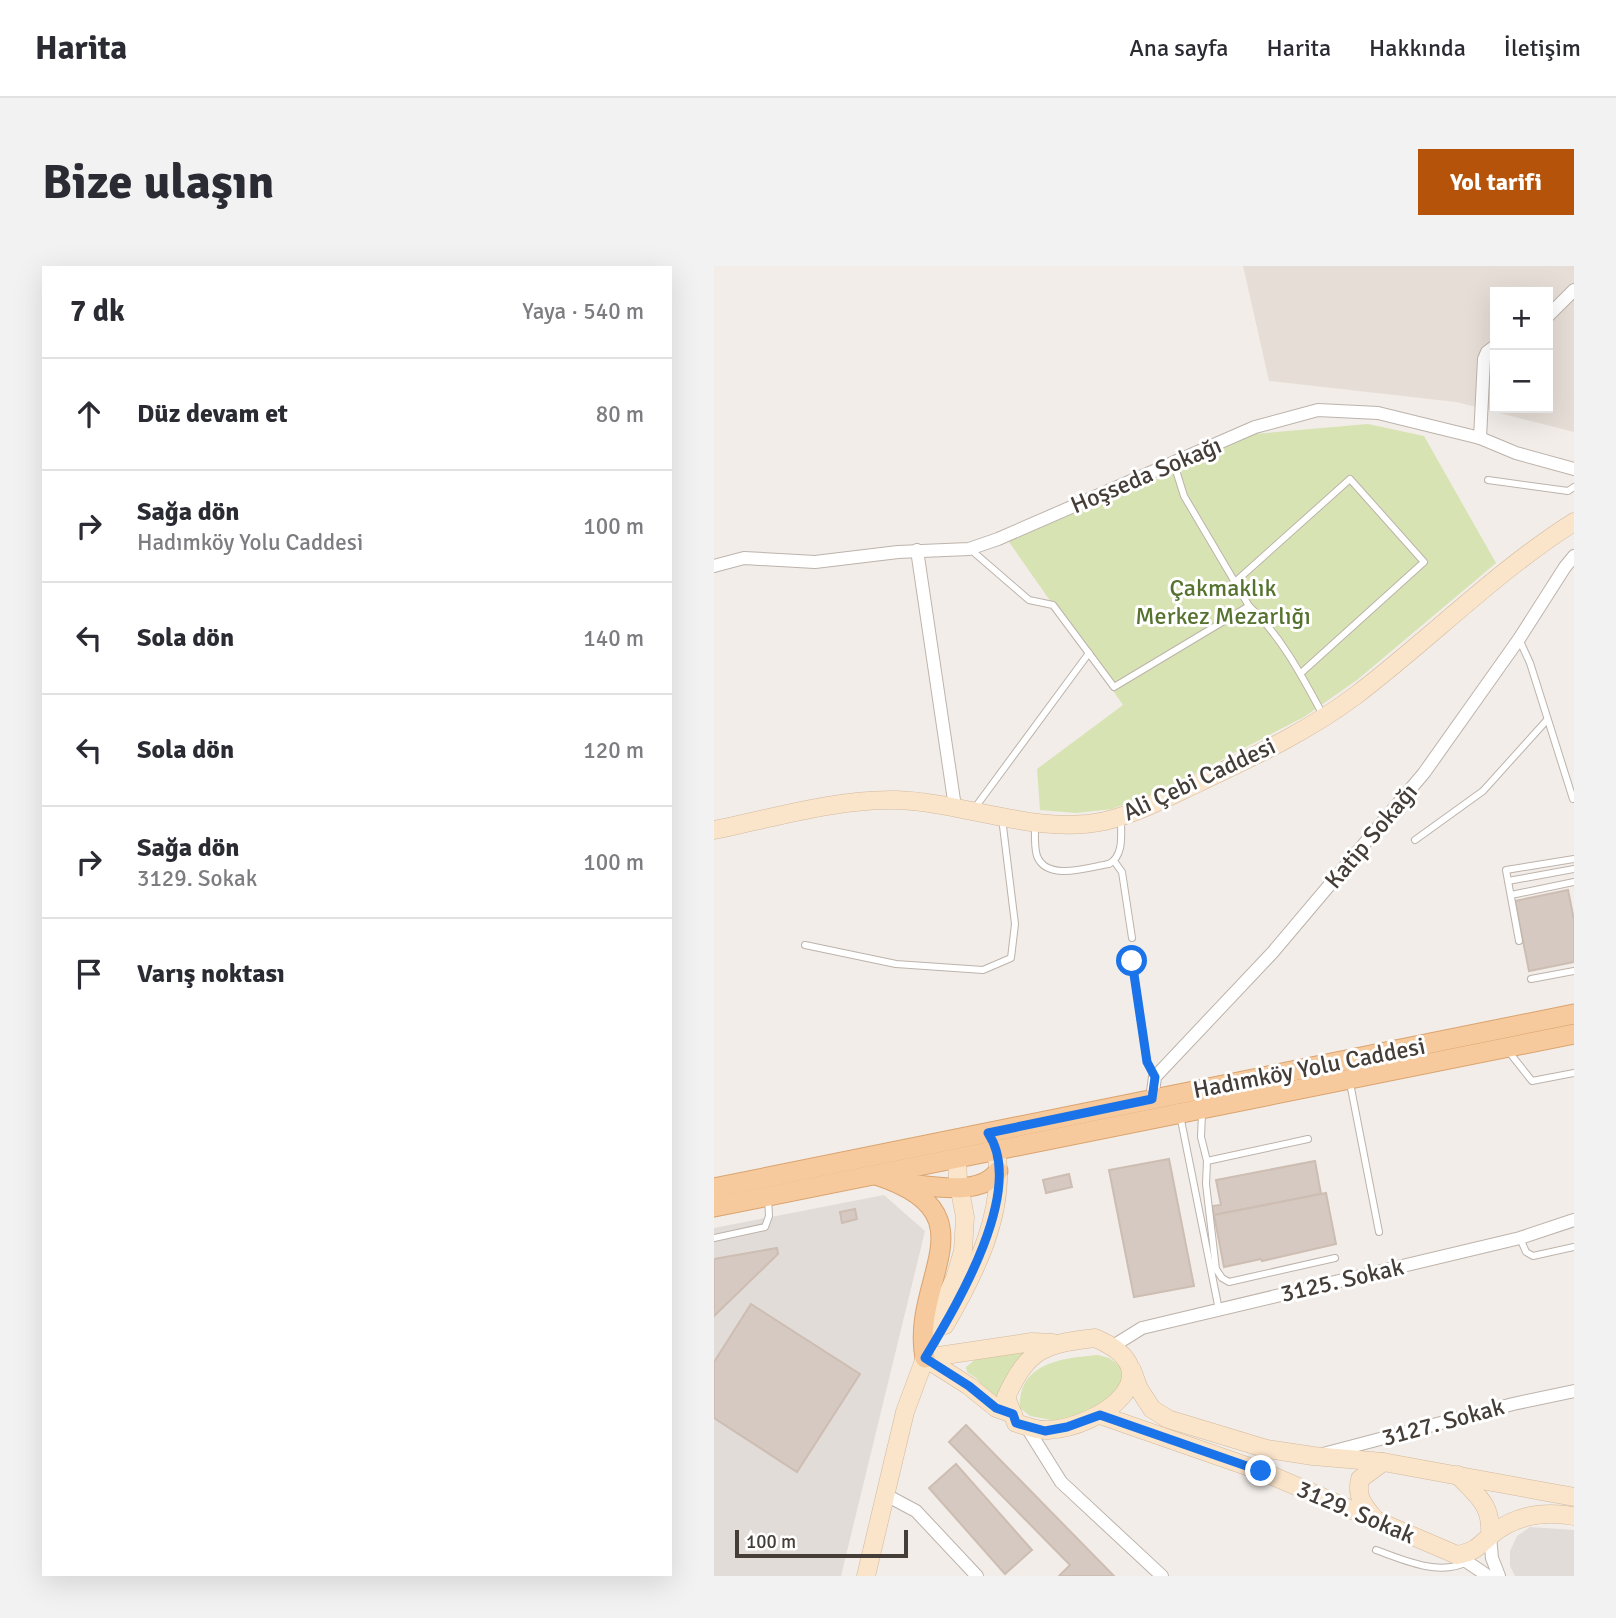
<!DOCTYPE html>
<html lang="tr">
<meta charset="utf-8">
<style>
body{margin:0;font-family:Signika,sans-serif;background:#f2f2f3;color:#2b2b33}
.controls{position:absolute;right:21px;top:21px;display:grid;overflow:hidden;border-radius:0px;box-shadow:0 7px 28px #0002}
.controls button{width:63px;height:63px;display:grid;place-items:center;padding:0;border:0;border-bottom:2px solid #e1e1e2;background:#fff;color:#2b2b33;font:35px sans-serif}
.scale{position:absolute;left:21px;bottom:18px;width:173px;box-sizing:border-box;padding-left:7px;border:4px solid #453d37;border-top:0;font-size:19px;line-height:24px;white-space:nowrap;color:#453d37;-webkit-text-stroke:5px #fff;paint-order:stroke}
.stop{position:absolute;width:21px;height:21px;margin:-16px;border:5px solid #1a73e8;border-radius:50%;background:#fff}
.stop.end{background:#1a73e8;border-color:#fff;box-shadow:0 2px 7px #0008}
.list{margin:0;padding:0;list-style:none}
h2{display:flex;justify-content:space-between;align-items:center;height:91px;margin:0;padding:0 28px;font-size:30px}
h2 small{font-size:23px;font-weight:400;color:#7c7c81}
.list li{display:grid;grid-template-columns:46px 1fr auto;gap:21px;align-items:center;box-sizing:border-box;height:112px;padding:0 28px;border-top:2px solid #e1e1e2}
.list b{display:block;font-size:26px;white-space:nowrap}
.list p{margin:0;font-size:23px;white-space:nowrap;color:#7c7c81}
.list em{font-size:23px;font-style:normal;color:#7c7c81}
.icon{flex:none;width:38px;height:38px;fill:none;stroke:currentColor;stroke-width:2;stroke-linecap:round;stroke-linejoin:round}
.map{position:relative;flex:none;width:860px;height:1310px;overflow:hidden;border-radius:0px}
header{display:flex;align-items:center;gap:42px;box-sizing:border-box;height:98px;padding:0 35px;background:#fff;border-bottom:2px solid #e1e1e2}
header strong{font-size:33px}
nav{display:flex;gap:38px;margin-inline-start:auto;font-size:24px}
.intro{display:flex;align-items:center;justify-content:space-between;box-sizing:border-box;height:168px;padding:0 42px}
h1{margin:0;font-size:49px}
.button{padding:18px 32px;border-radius:0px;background:#b45309;color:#fff;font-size:24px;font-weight:700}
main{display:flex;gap:42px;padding:0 42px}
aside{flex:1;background:#fff;border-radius:0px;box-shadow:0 7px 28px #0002}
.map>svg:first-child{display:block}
.residential{fill:#e6ded6;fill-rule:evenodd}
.industrial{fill:#e2dcd9}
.green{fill:#d8e3b3}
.building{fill:#d6c9c1;stroke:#cdbdb2;stroke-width:2}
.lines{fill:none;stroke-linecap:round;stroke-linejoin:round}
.lane-casing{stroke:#bdb3ab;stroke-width:8}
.street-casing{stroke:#bdb3ab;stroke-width:14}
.secondary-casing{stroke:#d2b99d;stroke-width:19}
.primary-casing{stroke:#daa36e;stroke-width:21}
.lane{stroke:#fff;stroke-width:6}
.street{stroke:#fff;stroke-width:12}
.secondary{stroke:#fae4ca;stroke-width:18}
.primary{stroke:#f6ca9d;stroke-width:19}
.route{stroke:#1a73e8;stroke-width:9}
.labels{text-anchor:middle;stroke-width:6;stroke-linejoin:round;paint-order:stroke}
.street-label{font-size:24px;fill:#453d37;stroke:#fff}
.park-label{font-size:24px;fill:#56722f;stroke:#fff}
</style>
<header>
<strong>Harita</strong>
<nav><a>Ana sayfa</a><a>Harita</a><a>Hakkında</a><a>İletişim</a></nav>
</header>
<div class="intro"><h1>Bize ulaşın</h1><a class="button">Yol tarifi</a></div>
<main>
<aside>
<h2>7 dk<small>Yaya · 540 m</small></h2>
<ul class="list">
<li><svg class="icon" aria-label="ahead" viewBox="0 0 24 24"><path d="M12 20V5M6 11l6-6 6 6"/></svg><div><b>Düz devam et</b></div><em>80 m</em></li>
<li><svg class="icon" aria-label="right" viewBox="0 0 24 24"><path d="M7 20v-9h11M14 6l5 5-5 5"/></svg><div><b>Sağa dön</b><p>Hadımköy Yolu Caddesi</p></div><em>100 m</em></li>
<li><svg class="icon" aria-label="left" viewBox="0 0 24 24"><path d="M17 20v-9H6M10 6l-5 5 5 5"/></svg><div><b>Sola dön</b></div><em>140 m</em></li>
<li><svg class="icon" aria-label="left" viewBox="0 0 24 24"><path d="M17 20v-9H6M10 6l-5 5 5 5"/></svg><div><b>Sola dön</b></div><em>120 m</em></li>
<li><svg class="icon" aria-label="right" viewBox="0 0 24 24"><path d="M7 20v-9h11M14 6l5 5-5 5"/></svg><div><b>Sağa dön</b><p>3129. Sokak</p></div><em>100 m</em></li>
<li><svg class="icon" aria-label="arrive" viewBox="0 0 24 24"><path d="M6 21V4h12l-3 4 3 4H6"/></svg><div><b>Varış noktası</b></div></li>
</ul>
</aside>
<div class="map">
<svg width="860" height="1310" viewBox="0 0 860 1310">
<rect width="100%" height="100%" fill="#f2ede8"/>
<path class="residential" d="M529,0H860V166L742,136L555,115ZM781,26H834V142H781Z"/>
<g class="industrial">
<path d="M170,929L211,965L127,1310H0V962Z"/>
<path d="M816,1261L860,1264V1310H801L796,1300V1285L803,1270Z"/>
</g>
<g class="green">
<path d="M654,158L710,170L782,297L643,414L590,451L447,525L398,543L362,547L326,544L323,503L409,439L295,276L303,270L458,206L540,168Z"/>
<path d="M318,1085L285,1138L262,1112L253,1106L252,1101L262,1093Z"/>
<path d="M384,1089L395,1092L406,1100L409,1112L408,1119L385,1143L342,1155L316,1150L306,1142C304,1096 350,1092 384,1089Z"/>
</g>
<g class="building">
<path d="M854,624L860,654V696L815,705L801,635Z"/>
<path d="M455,893L480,1020L420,1031L395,904Z"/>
<path d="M601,895L607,928L500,949L498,940L507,939L502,914Z"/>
<path d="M355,908L358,921L332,927L329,914Z"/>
<path d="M612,927L622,978L548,995L547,993L510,1001L500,949Z"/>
<path d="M141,943L143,953L128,957L126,946Z"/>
<path d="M63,982L64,988L0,1050V993Z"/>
<path d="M37,1038L146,1108L83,1206L0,1152V1096Z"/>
<path d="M252,1159L400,1310H345L356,1299L235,1176Z"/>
<path d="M242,1198L318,1284L291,1308L215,1222Z"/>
</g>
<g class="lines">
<g class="lane-casing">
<g id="lane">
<path d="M460,198L470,230L535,340C567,370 588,410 609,449"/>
<path d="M774,214L854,225L860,221"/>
<path d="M256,283L315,334L339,339L400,421L535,340"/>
<path d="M521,316L636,213L710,296L587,407"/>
<path d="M805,373L816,397L859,533"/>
<path d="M260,543L375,387"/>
<path d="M321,557C321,567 320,581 323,590C333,616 375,601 395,598C410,590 407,569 407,554"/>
<path d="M701,574L769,525L833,454"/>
<path d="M400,595L408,606L418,672"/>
<path d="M794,615L860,603"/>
<path d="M797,629L860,616"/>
<path d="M805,675L792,604L860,593"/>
<path d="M91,679L182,698L269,704L297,692L301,658L288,552"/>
<path d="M418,695L433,796L441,811"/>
<path d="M817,713L860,705"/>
<path d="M795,786L818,815L860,807"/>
<path d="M636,817L665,966"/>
<path d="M488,847L487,871L493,895L492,918L502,1003L508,1012L515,1016L621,992"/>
<path d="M466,849L505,1044"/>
<path d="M493,895L594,873"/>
<path d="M0,972L51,961L55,950L54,932"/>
<path d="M806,972L812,986L819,990L860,981"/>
<path d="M662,1284C691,1295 726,1310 753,1296"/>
</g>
</g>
<g class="street-casing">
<g id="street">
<path d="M834,50L860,24"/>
<path d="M766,172L770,93L773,86L781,80"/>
<path d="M203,284L241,541"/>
<path d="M0,300L30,292L101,296L184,286L255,283L284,273L541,161L604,144L664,147L766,172L802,187L860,203"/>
<path d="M438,833L441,811L559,686L710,507L805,373L851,301L860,290"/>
<path d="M399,1080L428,1062L806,972L860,954"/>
<path d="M312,1160L347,1216L448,1310"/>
<path d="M609,1188L799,1138L860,1125"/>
<path d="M172,1229L202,1245L263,1310"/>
<path d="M776,1270L778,1292L785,1310"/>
<path d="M743,1289L774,1310"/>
</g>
</g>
<g class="secondary-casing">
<g id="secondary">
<path d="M0,564C59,552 121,533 182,534C251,536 322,570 391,555C424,547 454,531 484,517C538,491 593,466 641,430C715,374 781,306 860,256"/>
<path d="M231,1059C260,1009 293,945 282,885"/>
<path d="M381,1072C463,1107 387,1161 334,1164C324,1165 312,1160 302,1157L292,1131C315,1082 330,1078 381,1072Z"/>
<path d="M211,1092L318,1076L339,1077"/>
<path d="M211,1092L255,1120L282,1142L299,1148"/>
<path d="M418,1104L425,1123L438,1143L454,1153L553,1183L599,1190L669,1196L860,1231"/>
<path d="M386,1149L547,1205L743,1289C761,1285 763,1282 776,1270C800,1249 830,1245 860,1250"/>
<path d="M744,1209C764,1231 778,1238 776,1270"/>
<path d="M660,1252C649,1239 642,1231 646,1213L669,1196"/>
<path d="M152,1310L191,1146L211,1092L220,1059L241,1012L249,985L251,951L244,914L243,893"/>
</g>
</g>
<g class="primary-casing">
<g id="primary">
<path d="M162,909C282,948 196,1012 211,1092"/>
<path d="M189,917C215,920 268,931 284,905"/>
<path d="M0,922L860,748"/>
<path d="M0,941L860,768"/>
</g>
</g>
<use href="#lane" class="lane"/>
<use href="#street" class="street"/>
<use href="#secondary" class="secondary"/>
<use href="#primary" class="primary"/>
</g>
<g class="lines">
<path class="route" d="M418,695L433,796L441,811L438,833L274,867C313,924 241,1042 211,1092L255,1120L282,1142L299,1148L302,1157L331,1165L353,1161L386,1149L547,1205"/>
</g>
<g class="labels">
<g class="street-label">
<text transform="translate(432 209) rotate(-23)" y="8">Hoşseda Sokağı</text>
<text transform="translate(485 513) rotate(-25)" y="8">Ali Çebi Caddesi</text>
<text transform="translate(657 570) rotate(-50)" y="8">Katip Sokağı</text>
<text transform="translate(595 802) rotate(-11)" y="8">Hadımköy Yolu Caddesi</text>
<text transform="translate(628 1014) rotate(-13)" y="8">3125. Sokak</text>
<text transform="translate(729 1156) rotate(-15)" y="8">3127. Sokak</text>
<text transform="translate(642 1246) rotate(23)" y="8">3129. Sokak</text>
</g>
<g class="park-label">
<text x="509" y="330">Çakmaklık<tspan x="509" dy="28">Merkez Mezarlığı</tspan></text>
</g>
</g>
</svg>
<div class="controls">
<button>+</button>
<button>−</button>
</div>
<div class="scale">100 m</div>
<div class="stop" style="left:418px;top:695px"></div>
<div class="stop end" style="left:547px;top:1205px"></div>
</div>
</main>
